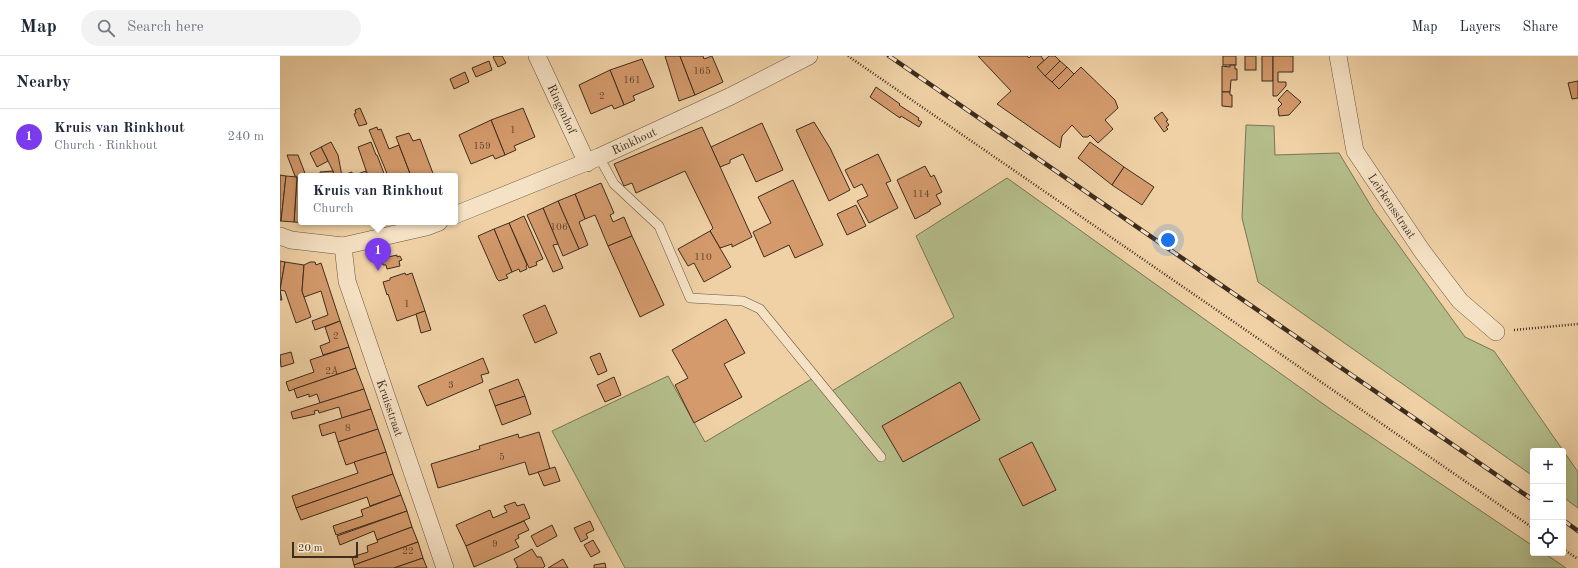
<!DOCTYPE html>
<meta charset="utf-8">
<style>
body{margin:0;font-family:"Old Standard TT",serif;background:#f2f2f3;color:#1f2937}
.controls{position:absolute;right:12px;bottom:12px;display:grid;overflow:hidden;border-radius:4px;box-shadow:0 4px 16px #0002}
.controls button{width:36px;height:36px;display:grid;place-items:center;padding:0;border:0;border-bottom:1px solid #e0e1e3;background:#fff;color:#1f2937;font:20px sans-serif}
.scale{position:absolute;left:12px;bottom:10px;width:66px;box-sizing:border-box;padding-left:4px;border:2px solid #3d2d1e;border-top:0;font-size:11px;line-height:14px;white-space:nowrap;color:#3d2d1e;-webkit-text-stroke:3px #f5e1c4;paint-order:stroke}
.you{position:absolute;left:888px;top:184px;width:14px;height:14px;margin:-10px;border:3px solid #fff;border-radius:50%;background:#1a73e8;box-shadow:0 0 0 6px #1a73e833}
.badge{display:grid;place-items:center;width:26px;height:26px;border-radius:50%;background:#7c3aed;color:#fff;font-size:13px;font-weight:700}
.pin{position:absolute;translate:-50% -33px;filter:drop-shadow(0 1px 2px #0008)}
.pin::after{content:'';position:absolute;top:21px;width:14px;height:12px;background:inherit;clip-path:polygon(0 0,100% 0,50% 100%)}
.popup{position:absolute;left:18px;top:117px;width:160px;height:52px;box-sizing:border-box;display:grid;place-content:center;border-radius:4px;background:#fff;filter:drop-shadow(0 1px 3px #0005);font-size:13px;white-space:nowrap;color:#747a83}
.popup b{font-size:15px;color:#1f2937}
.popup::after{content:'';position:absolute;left:50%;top:100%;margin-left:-8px;border:8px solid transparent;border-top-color:#fff}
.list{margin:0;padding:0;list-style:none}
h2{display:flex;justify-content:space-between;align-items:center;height:52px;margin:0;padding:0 16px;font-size:17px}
h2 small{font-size:13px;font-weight:400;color:#747a83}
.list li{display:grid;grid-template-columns:26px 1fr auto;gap:12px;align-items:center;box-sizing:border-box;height:56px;padding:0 16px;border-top:1px solid #e0e1e3}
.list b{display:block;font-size:15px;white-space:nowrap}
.list p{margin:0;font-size:13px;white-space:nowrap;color:#747a83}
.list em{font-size:13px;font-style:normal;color:#747a83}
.icon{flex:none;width:22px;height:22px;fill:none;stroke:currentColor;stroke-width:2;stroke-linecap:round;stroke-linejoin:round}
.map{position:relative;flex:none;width:1298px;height:512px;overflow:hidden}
header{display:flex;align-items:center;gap:24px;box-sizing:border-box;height:56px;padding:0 20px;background:#fff;border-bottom:1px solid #e0e1e3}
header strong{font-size:19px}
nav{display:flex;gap:22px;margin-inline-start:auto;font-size:14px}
.search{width:280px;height:36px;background:#f2f2f3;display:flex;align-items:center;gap:10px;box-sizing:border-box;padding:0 14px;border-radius:22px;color:#747a83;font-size:15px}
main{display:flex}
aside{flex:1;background:#fff}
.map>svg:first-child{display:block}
.green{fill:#b4bd8a;stroke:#787554}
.building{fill:#d49a6c;stroke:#3d2d1e}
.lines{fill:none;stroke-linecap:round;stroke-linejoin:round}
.lane-casing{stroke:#6a5640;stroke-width:10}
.street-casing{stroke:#6a5640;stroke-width:18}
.path{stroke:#3d2d1e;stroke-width:2.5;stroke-dasharray:1 2;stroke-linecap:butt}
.lane{stroke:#f5e1c4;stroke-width:9}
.street{stroke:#f5e1c4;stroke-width:17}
.rail-casing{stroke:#3d2d1e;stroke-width:4.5}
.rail{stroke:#f5e1c4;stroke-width:3;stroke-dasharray:9;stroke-linecap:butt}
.labels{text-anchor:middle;stroke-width:3;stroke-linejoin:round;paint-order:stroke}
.number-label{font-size:10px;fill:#634832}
.street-label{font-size:12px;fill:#3d2d1e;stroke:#f5e1c4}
</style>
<header>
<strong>Map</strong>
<div class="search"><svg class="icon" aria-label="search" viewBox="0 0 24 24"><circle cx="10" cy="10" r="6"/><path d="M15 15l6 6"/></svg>Search here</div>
<nav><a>Map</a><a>Layers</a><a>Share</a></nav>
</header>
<main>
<aside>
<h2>Nearby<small></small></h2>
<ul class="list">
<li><span class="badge">1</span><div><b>Kruis van Rinkhout</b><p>Church · Rinkhout</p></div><em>240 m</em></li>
</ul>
</aside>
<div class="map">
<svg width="1298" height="512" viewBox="0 0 1298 512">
<rect width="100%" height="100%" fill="#efd1a5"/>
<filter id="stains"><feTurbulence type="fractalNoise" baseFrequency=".005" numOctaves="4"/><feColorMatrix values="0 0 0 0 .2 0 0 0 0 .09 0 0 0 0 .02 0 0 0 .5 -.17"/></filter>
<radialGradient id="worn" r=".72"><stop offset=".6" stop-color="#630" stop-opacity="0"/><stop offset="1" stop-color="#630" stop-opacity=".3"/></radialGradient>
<g class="green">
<path d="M966,69L994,70L995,99L1059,97L1094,155L1185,281L1214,295L1298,416V452L1283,441V395H1253V420L978,226L962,162Z"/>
<path d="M727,122L1053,355L1253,490V497H1264L1286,512H345L272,375L388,320L425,386L535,321L547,338L674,261L636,180Z"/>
</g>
<g class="building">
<path d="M214,0H222L226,7L218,11L213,1Z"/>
<path d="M385,0H400L415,39L399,45Z"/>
<path d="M400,0H423L424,3L432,0L443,26L415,39Z"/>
<path d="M698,0H747L749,2L751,0H761L764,5L757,11L779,33L801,11L835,44L838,52L825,64L833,73L818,87L810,79L808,81H803L792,69L782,80L780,92L717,48L731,35Z"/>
<path d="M769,0H775L780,5L765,20L757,11Z"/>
<rect x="943" y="0" width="13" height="9"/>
<rect x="965" y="0" width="11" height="14"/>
<rect x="982" y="0" width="11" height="25"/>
<path d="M993,0H1013V16H998V26H1006V30L997,40H993Z"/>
<path d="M362,3L374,31L353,40L355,44L344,49L330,14Z"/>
<path d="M209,5L212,14L196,21L192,12Z"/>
<path d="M780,5L787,11L772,26L765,20Z"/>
<path d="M950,9H955V13H957V24H951L950,36H942V10L950,11Z"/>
<path d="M787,11L794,18L779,33L772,26Z"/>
<path d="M330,14L344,49L334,53L332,49L311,58L299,29Z"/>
<path d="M185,16L189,26L174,33L170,23Z"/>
<path d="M1298,25V42L1292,43L1288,27Z"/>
<path d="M596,31L620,48L619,49L639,62L638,64L642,66L639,71L621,60L620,62L590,41Z"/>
<path d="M1007,34L1021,46L1009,59L999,60L998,52L1002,48L998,44Z"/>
<path d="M942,36H950V39H952V51L942,50Z"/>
<path d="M80,52L87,68L79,70L74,58L76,57L75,54Z"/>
<path d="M243,52L255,81L234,90L236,94L225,99L211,64Z"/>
<path d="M882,56L888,64L886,65L889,69L886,71L888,73L884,76L874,62Z"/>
<path d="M211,64L225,99L215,103L213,99L191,108L179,79Z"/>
<path d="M534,66L550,92L570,134L549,145L516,74Z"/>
<path d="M482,67L503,114L476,126L463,98L450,104V107L440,111L431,91Z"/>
<path d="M97,71L98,74L101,73L109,93L119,89L131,120H108L89,74Z"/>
<path d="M422,71L472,181L452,191V188L440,192L430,175L433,172L405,115L356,137L352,127L344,130L334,108Z"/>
<path d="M129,77L133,85L140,83L154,120H131L116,81Z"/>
<path d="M51,86L58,99L62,120H54L53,115L41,91Z"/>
<path d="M91,86L96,99H97L105,120H88L78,91Z"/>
<path d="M810,86L844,111L832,129L798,102Z"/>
<path d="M41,91L48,105L37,111L30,97Z"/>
<path d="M598,98L611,125L606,127L618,152L589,167L577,145L588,140L582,128L574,132L565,114Z"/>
<path d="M7,99H18L26,120H21V166H28V167L14,166L17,121L15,120Z"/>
<path d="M645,110L651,121L654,119L662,136L656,139L661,148L650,154V155L635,163L617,124Z"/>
<path d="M844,111L874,131L862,149L832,129Z"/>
<path d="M53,115L54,120H40V116Z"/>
<path d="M86,115L88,120H66V118L72,116V120Z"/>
<path d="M0,119L6,120L1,165H0Z"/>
<path d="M6,120L17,121L14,166L1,165Z"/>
<path d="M513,124L543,189L515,202L509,189L484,201L473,176L491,167L478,141Z"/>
<path d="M321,127L334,157L330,159L333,166L344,161L352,180L328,190L315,159L305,163L295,138Z"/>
<path d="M295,138L305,163L299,166L308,189L299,193L278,145Z"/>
<path d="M278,145L299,193L283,200L263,152Z"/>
<path d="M576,149L586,170L567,179L557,158Z"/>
<path d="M263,152L278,188L273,189L283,212L273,216L247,159Z"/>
<path d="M244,160L263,203L256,206L257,209L249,212L229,167Z"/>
<path d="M37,166H59L38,168Z"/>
<path d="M229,167L247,209L246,210L247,213L240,216L239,213L232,216L214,173Z"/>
<path d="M214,173L232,216L226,219L228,222L219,225L217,223L198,180Z"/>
<path d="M430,175L451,211L424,226L414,207L408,210L398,193Z"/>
<path d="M352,180L384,249L360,261L328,190Z"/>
<path d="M117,199V201L120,200L122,204L119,205L120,210L107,213L106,209H103L102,205H104V202Z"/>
<path d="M0,205L5,206L0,234L2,244H0Z"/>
<path d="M5,206L24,209L22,235L31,261L16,267L5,235L0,234Z"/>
<path d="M30,206H35L36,209L41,207L60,265L35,274L32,265L48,259L41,235L24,241L22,235L24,209Z"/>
<path d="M125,217L126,219L132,217L145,255L117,265L108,238L107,239L103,226L110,224V222Z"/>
<path d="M265,249L277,277L255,287L243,259Z"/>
<path d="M145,255L151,274L141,277L136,258Z"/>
<path d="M446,263L465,297L444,308L462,341L414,367L395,329L408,322L392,294Z"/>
<path d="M60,265L69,291L43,299L40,290L50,286L45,271Z"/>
<path d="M69,291L76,312L9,335L6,326L34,316L30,304Z"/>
<path d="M11,296L14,307L1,311L0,299Z"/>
<path d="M320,297L327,315L318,319L310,301Z"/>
<path d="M203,302L209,317L201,319L203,326L147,350L138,330Z"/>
<path d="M76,312L84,333L40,347L37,338L29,341V338L17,342L14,333Z"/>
<path d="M334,321L341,339L325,346L317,329Z"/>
<path d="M238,323L245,340L215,350L209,334Z"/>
<path d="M680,326L700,364L623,406L602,370Z"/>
<path d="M84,333L91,353L62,362L59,351L39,357L38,354L34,355L35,358L13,363L11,356Z"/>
<path d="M245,340L251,358L222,369L215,350Z"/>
<path d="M91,353L98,373L58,386L55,376L42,380L39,369Z"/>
<path d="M98,373L106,396L66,409L58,386Z"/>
<path d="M259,376L270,413L249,419L245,406L158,432L151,408L200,393L199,390L238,378L239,382Z"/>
<path d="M752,386L776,434L743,450L719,403Z"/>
<path d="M106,396L113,418L16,452L12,440L78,417L74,406Z"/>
<path d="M275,411L280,425L264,430L258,416Z"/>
<path d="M113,418L121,439L90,450L87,441L21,464L16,452Z"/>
<path d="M121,439L127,455L56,479L53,470L83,460L81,454Z"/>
<path d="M235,446L237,450L244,448L250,462L186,490L176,469L210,454L213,462L227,456L224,450Z"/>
<path d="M127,455L132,471L97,484L94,475L60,489L57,480Z"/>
<path d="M244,465L249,474L238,479L239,482L235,484L239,491L194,511L186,490Z"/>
<path d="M310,465L314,474L306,478L308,482L301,486L294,472Z"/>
<path d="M272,469L277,480L257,491L251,480Z"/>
<path d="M132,471L138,486L74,509L72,501L88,496L87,490L98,486L97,484Z"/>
<path d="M313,484L320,496L311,501L304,489Z"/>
<path d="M138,486L143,502L114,512H75L74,509Z"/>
<path d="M252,493L257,501H261L265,510L263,512H236L238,511L234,503Z"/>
<path d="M143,502L147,512H114Z"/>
<path d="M283,503L288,512H268Z"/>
<path d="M325,507L326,512H314V509Z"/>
</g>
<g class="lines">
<g class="lane-casing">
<path id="lane" d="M319,101L334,128L379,170L410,242L463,245L480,253L601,401"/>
</g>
<g class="street-casing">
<g id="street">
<path d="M257,0L307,107"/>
<path d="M1058,0L1075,95L1142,195L1180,245L1216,276"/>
<path d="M175,159L319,101L451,40L529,0"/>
<path d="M0,180L11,184L63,190L146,171L159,166"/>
<path d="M63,190L67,225L165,512"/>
</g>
</g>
<g class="path">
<path d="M568,0L1253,472"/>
<path d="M1234,274L1298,268"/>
<path d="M1283,493L1298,503"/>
</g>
<use href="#lane" class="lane"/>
<use href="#street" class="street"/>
<g class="rail-casing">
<g id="rail">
<path d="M609,0L1253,444"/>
<path d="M1283,464L1298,475"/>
</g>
</g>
<use href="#rail" class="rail"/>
</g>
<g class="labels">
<g class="number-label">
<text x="422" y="18">165</text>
<text x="352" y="27">161</text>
<text x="322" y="43">2</text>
<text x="233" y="77">1</text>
<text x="202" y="93">159</text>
<text x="641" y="141">114</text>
<text x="279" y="174">106</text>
<text x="423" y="204">110</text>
<text x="127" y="251">1</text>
<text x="56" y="283">2</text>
<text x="52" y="318">2A</text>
<text x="171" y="332">3</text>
<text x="68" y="375">8</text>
<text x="222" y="404">5</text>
<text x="215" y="491">9</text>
<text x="128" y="498">22</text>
</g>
<g class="street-label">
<text transform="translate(282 53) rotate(65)" y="4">Ringenhof</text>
<text transform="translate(354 85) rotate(-25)" y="4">Rinkhout</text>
<text transform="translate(1112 150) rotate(56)" y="4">Leirkensstraat</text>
<text transform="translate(110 352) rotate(71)" y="4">Kruisstraat</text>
</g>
</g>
<rect width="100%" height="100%" filter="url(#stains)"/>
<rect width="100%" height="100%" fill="url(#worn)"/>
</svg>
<div class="controls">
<button>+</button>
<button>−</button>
<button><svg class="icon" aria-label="locate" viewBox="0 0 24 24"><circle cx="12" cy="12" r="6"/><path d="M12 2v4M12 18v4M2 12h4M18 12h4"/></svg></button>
</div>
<div class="scale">20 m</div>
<div class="you"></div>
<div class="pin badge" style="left:98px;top:215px">1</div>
<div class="popup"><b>Kruis van Rinkhout</b>Church</div>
</div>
</main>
